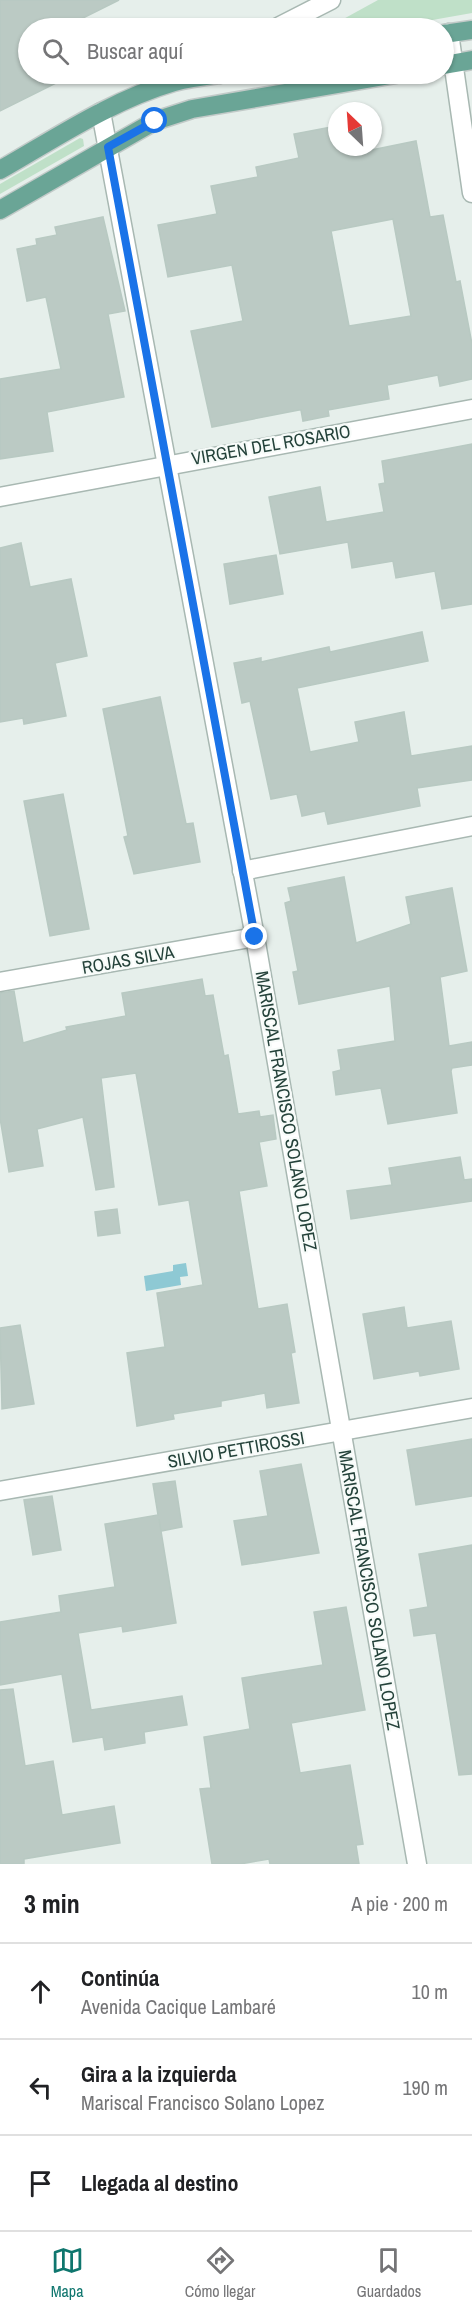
<!DOCTYPE html>
<html lang="es">
<meta charset="utf-8">
<style>
body{margin:0;font-family:"Archivo Narrow",sans-serif;background:#f6f6f6;color:#202124}
.compass{position:absolute;left:328px;top:102px;width:54px;height:54px;border-radius:50%;background:#fff;box-shadow:0 2px 4px #0004;rotate:335deg}
.stop{position:absolute;width:18px;height:18px;margin:-14px;border:4px solid #1a73e8;border-radius:50%;background:#fff}
.stop.end{background:#1a73e8;border-color:#fff;box-shadow:0 2px 6px #0008}
.list{margin:0;padding:0;list-style:none}
h2{display:flex;justify-content:space-between;align-items:center;height:78px;margin:0;padding:0 24px;font-size:26px}
h2 small{font-size:20px;font-weight:400;color:#757577}
.list li{display:grid;grid-template-columns:39px 1fr auto;gap:18px;align-items:center;box-sizing:border-box;height:96px;padding:0 24px;border-top:2px solid #e0e0e0}
.list b{display:block;font-size:22px;white-space:nowrap}
.list p{margin:0;font-size:20px;white-space:nowrap;color:#757577}
.list em{font-size:20px;font-style:normal;color:#757577}
.icon{flex:none;width:33px;height:33px;fill:none;stroke:currentColor;stroke-width:2;stroke-linecap:round;stroke-linejoin:round}
.map{position:relative;flex:none;width:472px;height:1864px;overflow:hidden}
.search{position:absolute;background:#fff;box-shadow:0 2px 4px #0004;left:18px;right:18px;top:18px;height:66px;display:flex;align-items:center;gap:15px;box-sizing:border-box;padding:0 21px;border-radius:33px;color:#757577;font-size:22px}
.sheet{height:366px;background:#fff}
nav{display:flex;justify-content:space-around;align-items:center;box-sizing:border-box;height:84px;border-top:2px solid #e0e0e0;background:#fff;font-size:16px;color:#757577}
nav a{display:grid;justify-items:center;gap:3px}
nav .on{color:#0f766e}
.map>svg:first-child{display:block}
.green{fill:#bfe0c8}
.water{fill:#8ec9d4}
.building{fill:#bbcac4;stroke:#b8c9c2;stroke-width:1.5;fill-rule:evenodd}
.lines{fill:none;stroke-linecap:round;stroke-linejoin:round}
.minor-casing{stroke:#a8b8b2;stroke-width:21}
.major-casing{stroke:#c2cac8;stroke-width:21}
.minor{stroke:#fff;stroke-width:18}
.major{stroke:#6aa596;stroke-width:18}
.route{stroke:#1a73e8;stroke-width:8}
.labels{text-anchor:middle;stroke-width:4.5;stroke-linejoin:round;paint-order:stroke}
.street-label{font-size:18px;fill:#24423a;stroke:#f7fbf9}
</style>
<div class="map">
<svg width="472" height="1864" viewBox="0 0 472 1864">
<rect width="100%" height="100%" fill="#e6efeb"/>
<g class="green">
<path d="M378,0H472V13L387,28H327Z"/>
<path d="M80,138L83,139L84,146L0,194V184Z"/>
</g>
<path class="water" d="M186,1263L188,1276L180,1277L181,1285L146,1291L144,1276L173,1271V1265Z"/>
<g class="building">
<path d="M0,0H119L63,28H28V74H74L0,111Z"/>
<path d="M337,126V147H346L347,155L416,141L430,217L443,215L456,282L460,281L472,344V379L440,386L438,375L387,385L389,399L328,410L329,416L303,421L301,410H299L212,427L191,331L243,321L232,265L168,277L158,225L217,214L211,186L258,177L256,167L299,158L294,134ZM393,219L411,316L349,326L331,231Z"/>
<path d="M103,217L125,311L108,314L124,397L47,412L53,451L0,459V379L61,369L46,297L27,301L17,249L37,245L36,239L57,235L55,227Z"/>
<path d="M472,444V604L442,609L435,571L396,578L393,561L352,568L348,542L280,554L269,497L320,487L326,522L384,512L379,484L385,483L382,461Z"/>
<path d="M21,543L30,587L71,579L87,656L55,663L66,716L24,724L23,718L0,722V548Z"/>
<path d="M276,555L283,594L230,604L224,564Z"/>
<path d="M422,632L428,661L297,688L310,752L359,742L355,722L404,712L411,756L472,746V780L417,788L420,806L328,824L325,811L302,816L297,794L271,799L250,701L242,703L234,663L261,658V662L329,647L330,652Z"/>
<path d="M160,697L186,824L193,823L200,862L134,874L124,837L128,836L103,709Z"/>
<path d="M63,794L89,929L50,936L24,801Z"/>
<path d="M344,877L356,943L411,924L406,897L452,888L467,971L440,977L446,1022L449,1046L472,1042V1065L452,1068L451,1071L457,1113L388,1124L381,1088L336,1095L333,1072L341,1070L338,1050L395,1041L390,986L299,1004L293,972L298,971L285,903L291,901L288,888Z"/>
<path d="M202,979L205,996L213,995L224,1056L228,1055L238,1114L259,1111L260,1117L273,1115L276,1139L259,1142L267,1186L239,1191L258,1309L287,1304L295,1352L291,1353L299,1403L267,1408L265,1393L221,1401V1406L173,1414L174,1419L137,1426L127,1353L165,1347L157,1293L203,1285L189,1200L159,1205L136,1073L101,1078L114,1187L96,1190L83,1117L37,1129L43,1166L9,1172L0,1118V993L14,991L23,1043L67,1030L66,1027L126,1016L122,993Z"/>
<path d="M460,1157L464,1180L472,1179V1201L351,1219L347,1191L392,1185L389,1168Z"/>
<path d="M117,1209L120,1233L98,1236L95,1212Z"/>
<path d="M404,1307L407,1328L451,1321L459,1369L420,1376L419,1371L374,1379L363,1314Z"/>
<path d="M20,1325L34,1404L2,1409L0,1328Z"/>
<path d="M472,1439V1496L416,1505L407,1450Z"/>
<path d="M301,1464L319,1553L242,1565L234,1521L268,1516L260,1471Z"/>
<path d="M175,1481L182,1527L161,1531L159,1519L176,1623L123,1632L122,1626L78,1633L91,1710L182,1696L187,1725L144,1732L145,1743L105,1750L103,1737L73,1742L62,1674L0,1685V1622L61,1612L59,1596L115,1587L105,1524L158,1515L153,1484Z"/>
<path d="M52,1496L61,1550L33,1555L24,1500Z"/>
<path d="M472,1545V1774L459,1775L436,1633L414,1636L410,1610L428,1607L419,1554Z"/>
<path d="M346,1607L365,1710L291,1723L300,1773L350,1765L363,1844L356,1845L359,1864H270L269,1859L240,1864H212L200,1789L211,1788L204,1737L250,1729L242,1678L323,1665L314,1612Z"/>
<path d="M13,1689L25,1766L53,1761L62,1815L114,1806L120,1843L24,1859V1864H0V1690Z"/>
</g>
<g class="lines">
<g class="minor-casing">
<g id="minor">
<path d="M276,28L331,0"/>
<path d="M449,33L472,193"/>
<path d="M101,112L255,937L417,1864"/>
<path d="M0,497L472,409"/>
<path d="M242,871L472,826"/>
<path d="M0,982L255,937"/>
<path d="M0,1491L472,1408"/>
</g>
</g>
<g class="major-casing">
<g id="major">
<path d="M444,34L472,30"/>
<path d="M444,65L472,60"/>
<path d="M0,170C56,138 112,100 174,82C189,78 205,76 220,74"/>
<path d="M0,210L155,121L192,109L396,74"/>
</g>
</g>
<use href="#minor" class="minor"/>
<use href="#major" class="major"/>
</g>
<g class="lines">
<path class="route" d="M155,121L108,147L255,937"/>
</g>
<g class="labels">
<g class="street-label">
<text transform="translate(271 445) rotate(-10)" y="6">VIRGEN DEL ROSARIO</text>
<text transform="translate(128 960) rotate(-10)" y="6">ROJAS SILVA</text>
<text transform="translate(286 1111) rotate(80)" y="6">MARISCAL FRANCISCO SOLANO LOPEZ</text>
<text transform="translate(236 1450) rotate(-10)" y="6">SILVIO PETTIROSSI</text>
<text transform="translate(369 1590) rotate(80)" y="6">MARISCAL FRANCISCO SOLANO LOPEZ</text>
</g>
</g>
</svg>
<svg class="compass" viewBox="-18 -18 36 36"><path d="M0-13l5 13h-10z" fill="#e53935"/><path d="M0 13l5-13h-10z" fill="#757577"/></svg>
<div class="stop" style="left:155px;top:121px"></div>
<div class="stop end" style="left:255px;top:937px"></div>
<div class="search"><svg class="icon" aria-label="search" viewBox="0 0 24 24"><circle cx="10" cy="10" r="6"/><path d="M15 15l6 6"/></svg>Buscar aquí</div>
</div>
<section class="sheet">
<h2>3 min<small>A pie · 200 m</small></h2>
<ul class="list">
<li><svg class="icon" aria-label="ahead" viewBox="0 0 24 24"><path d="M12 20V5M6 11l6-6 6 6"/></svg><div><b>Continúa</b><p>Avenida Cacique Lambaré</p></div><em>10 m</em></li>
<li><svg class="icon" aria-label="left" viewBox="0 0 24 24"><path d="M17 20v-9H6M10 6l-5 5 5 5"/></svg><div><b>Gira a la izquierda</b><p>Mariscal Francisco Solano Lopez</p></div><em>190 m</em></li>
<li><svg class="icon" aria-label="arrive" viewBox="0 0 24 24"><path d="M6 21V4h12l-3 4 3 4H6"/></svg><div><b>Llegada al destino</b></div></li>
</ul>
</section>
<nav>
<a class="on"><svg class="icon" aria-label="map" viewBox="0 0 24 24"><path d="M3 6l6-2 6 2 6-2v14l-6 2-6-2-6 2zM9 4v14M15 6v14"/></svg>Mapa</a>
<a><svg class="icon" aria-label="directions" viewBox="0 0 24 24"><path d="M12 3l9 9-9 9-9-9zM9 14v-3h6M13 9l2 2-2 2"/></svg>Cómo llegar</a>
<a><svg class="icon" aria-label="saved" viewBox="0 0 24 24"><path d="M7 4h10v16l-5-4-5 4z"/></svg>Guardados</a>
</nav>
